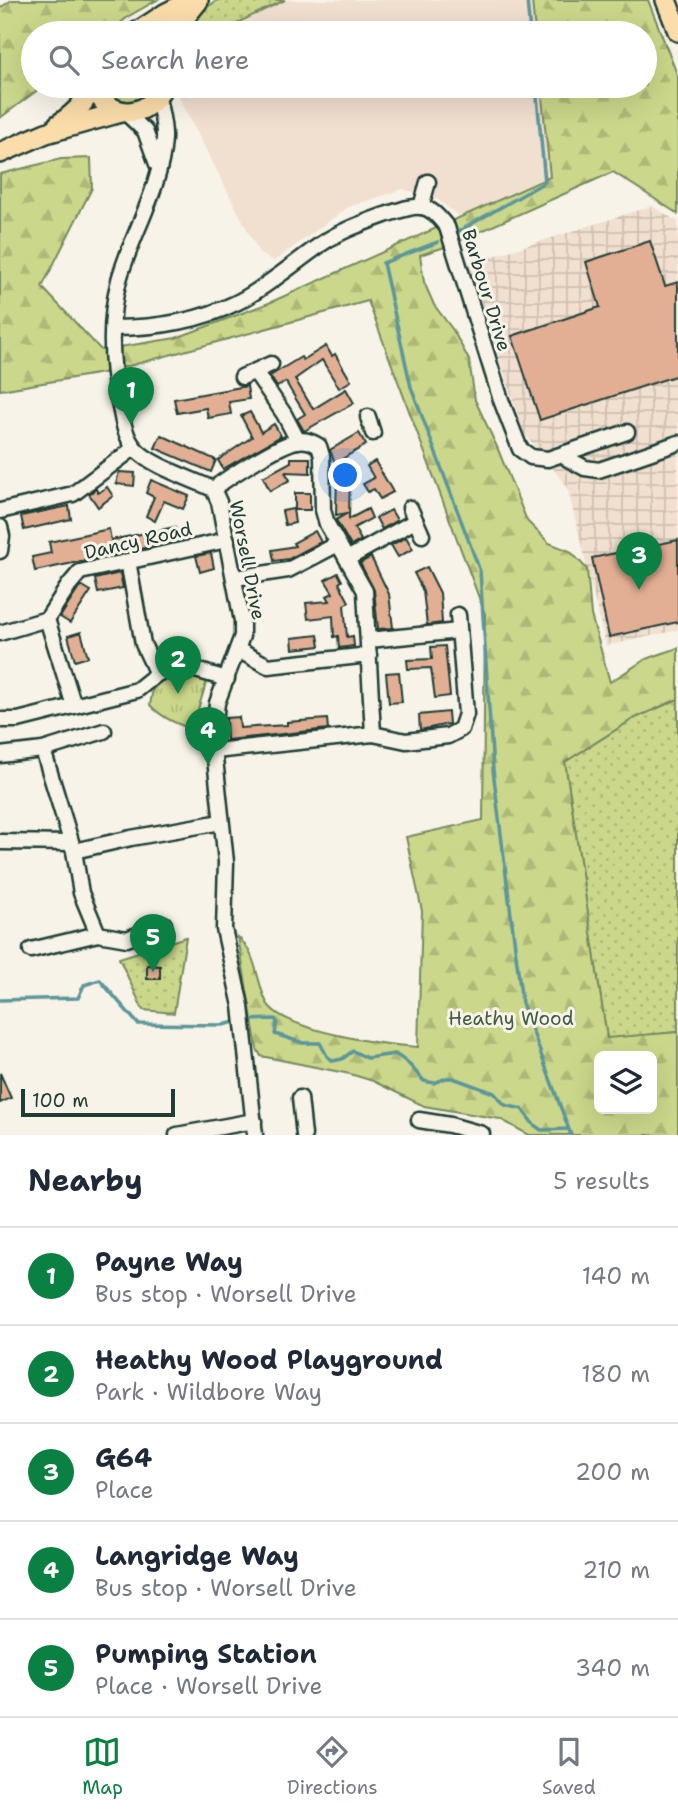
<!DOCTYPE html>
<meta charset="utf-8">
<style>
body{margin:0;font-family:"Shantell Sans",sans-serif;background:#f6f6f7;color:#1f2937}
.controls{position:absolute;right:21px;bottom:21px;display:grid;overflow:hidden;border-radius:10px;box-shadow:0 7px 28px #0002}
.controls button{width:63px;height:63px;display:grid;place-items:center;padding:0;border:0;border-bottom:2px solid #e0e1e3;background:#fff;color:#1f2937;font:35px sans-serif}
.scale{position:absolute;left:21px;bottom:18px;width:154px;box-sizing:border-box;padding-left:7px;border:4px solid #1f3d34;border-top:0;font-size:19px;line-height:24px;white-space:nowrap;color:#1f3d34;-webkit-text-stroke:5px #f7f3e8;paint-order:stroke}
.you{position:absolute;left:346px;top:476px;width:24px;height:24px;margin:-18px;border:5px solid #fff;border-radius:50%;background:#1a73e8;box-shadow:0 0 0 10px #1a73e833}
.badge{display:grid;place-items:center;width:46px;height:46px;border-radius:50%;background:#0b8043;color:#fff;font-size:23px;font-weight:700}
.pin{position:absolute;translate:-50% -58px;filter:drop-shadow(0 2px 4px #0008)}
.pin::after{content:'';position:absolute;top:37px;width:24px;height:21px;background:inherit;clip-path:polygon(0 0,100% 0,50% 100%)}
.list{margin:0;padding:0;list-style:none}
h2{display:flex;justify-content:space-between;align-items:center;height:91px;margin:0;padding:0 28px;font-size:30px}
h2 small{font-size:23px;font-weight:400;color:#747a83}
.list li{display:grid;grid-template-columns:46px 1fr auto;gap:21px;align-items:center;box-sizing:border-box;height:98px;padding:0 28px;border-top:2px solid #e0e1e3}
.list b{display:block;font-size:26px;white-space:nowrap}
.list p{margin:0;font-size:23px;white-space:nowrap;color:#747a83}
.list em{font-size:23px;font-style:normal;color:#747a83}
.icon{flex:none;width:38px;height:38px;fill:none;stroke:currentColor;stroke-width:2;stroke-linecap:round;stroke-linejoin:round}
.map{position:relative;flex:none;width:678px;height:1135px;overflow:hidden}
.search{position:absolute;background:#fff;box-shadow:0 7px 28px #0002;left:21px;right:21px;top:21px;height:77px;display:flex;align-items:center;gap:18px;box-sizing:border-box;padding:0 24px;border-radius:38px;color:#747a83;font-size:26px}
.sheet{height:581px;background:#fff}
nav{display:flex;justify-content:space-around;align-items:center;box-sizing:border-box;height:98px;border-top:2px solid #e0e1e3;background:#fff;font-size:19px;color:#747a83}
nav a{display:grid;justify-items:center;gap:4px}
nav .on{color:#0b8043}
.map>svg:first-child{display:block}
.built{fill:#f1dfcf}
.industrial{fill:url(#industrial-grid)}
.grass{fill:url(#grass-dots);stroke:#758a5f;stroke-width:2}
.forest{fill:url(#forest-firs);stroke:#758a5f;stroke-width:2;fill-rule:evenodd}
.park{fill:url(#park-tufts);stroke:#758a5f;stroke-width:2}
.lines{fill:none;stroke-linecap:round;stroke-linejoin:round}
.stream{stroke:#5b969b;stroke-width:3.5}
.building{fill:#e2af94;stroke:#1f3d34;stroke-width:2}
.minor-casing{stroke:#1f3d34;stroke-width:19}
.highway-casing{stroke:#1f3d34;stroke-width:24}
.minor{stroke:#f7f3e8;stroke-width:14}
.highway{stroke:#fbddab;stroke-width:19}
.labels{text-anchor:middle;stroke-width:6;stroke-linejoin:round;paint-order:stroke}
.street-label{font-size:19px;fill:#1f3d34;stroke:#f7f3e8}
.park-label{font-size:19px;fill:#415c45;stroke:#f7f3e8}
</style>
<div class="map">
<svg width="678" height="1135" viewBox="0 0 678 1135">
<defs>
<pattern id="industrial-grid" width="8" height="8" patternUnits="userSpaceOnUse" patternTransform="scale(1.75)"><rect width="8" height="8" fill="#f1dfcf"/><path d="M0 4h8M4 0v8" fill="none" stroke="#cec0b2"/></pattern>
<pattern id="grass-dots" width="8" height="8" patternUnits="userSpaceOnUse" patternTransform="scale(1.75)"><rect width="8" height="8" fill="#cbd78a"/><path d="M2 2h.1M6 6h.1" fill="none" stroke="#aeb978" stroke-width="1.8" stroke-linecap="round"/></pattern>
<pattern id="forest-firs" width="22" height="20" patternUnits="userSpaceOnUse" patternTransform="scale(1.75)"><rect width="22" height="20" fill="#cbd78a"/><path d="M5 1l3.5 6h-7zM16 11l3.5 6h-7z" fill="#aeb978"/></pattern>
<pattern id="park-tufts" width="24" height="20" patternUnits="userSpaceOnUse" patternTransform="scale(1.75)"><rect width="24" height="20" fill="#cbd78a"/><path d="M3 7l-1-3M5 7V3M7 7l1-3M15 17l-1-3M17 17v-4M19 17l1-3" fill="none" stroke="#aeb978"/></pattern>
</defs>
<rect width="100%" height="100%" fill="#f7f3e8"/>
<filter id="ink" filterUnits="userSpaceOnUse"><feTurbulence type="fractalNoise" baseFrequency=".0143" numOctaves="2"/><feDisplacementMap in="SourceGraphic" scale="14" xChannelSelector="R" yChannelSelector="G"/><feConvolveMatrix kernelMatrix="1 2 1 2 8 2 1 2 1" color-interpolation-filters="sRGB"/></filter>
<g filter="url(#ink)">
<g class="built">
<path d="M285,0H532L535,33H223L243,20Z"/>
<path d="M173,86H541L550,177L460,217L437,199L403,189L348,207L274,261L260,254Z"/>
</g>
<path class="industrial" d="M652,206L678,222V630L606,646L567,486L524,433L468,264Z"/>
<g class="grass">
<path d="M218,0H285L243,20L223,33H181L201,11Z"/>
<path d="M102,86H154L143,101L119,105Z"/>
<path d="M678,699V1032L607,1039L565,762L633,719Z"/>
<path d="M186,937L174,1013L143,1010L119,958Z"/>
</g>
<g class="forest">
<path d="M12,0H157L129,16L108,33H33V86H43L0,118V8Z"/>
<path d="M532,0H648L678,77V214L613,172L448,246L420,255L424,282L434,305L453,330L469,360L475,400L497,447L527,521L549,543L570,551L587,569L591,615L610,682L646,659L678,648V699L633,719L565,762L607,1038L678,1032V1135H529L500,1119L424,1106L373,1081L350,1074L261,1056L257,1049L238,937C257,954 256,979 266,1001C279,1031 387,1045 418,1047L422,911L406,837L483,820L485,614L368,301L103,373L0,390V174L61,159L91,158L92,188L42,287L101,350L176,338L269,303L550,177L541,86H645V33H535ZM599,1056H652V1109H599Z"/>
</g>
<path class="park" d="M188,674L208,677L192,729C176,724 161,717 150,705L154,683L169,676Z"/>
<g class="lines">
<g class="stream">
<path d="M527,0L530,33"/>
<path d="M459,231L545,182L536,86"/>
<path d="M438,242L383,263L411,387L480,571L493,770L522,1003L571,1135"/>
<path d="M0,1000L78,998L84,985L100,980L138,1024L223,1025L239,1021"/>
<path d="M247,1020L275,1019L277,1022L275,1034L303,1043H320L327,1056L333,1061L342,1059L353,1051L367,1058L395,1054L407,1062L424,1081L434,1083L446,1078H453L494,1093L505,1105L522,1109L533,1124L541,1130L568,1129"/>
</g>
</g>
<g class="building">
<path d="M650,241L665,286L678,282V375L540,420L512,336L600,307L586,262Z"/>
<path d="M326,346L332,356L335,354L351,381L339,388L322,360L295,379L313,409L346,389L354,403L304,431L297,419L305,414L291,391L286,382L277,387L270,376L301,357L303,360Z"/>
<path d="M247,386L249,399L229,402L231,414L208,418L206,408L177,413L174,399Z"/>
<path d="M250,412L261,432L274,424L281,436L223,469L218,460L252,437L241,416Z"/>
<path d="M359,433L366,445L335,463L330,450Z"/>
<path d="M161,435L216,460L211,472L155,448Z"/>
<path d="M291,458H310V473L285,472L290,480L270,491L263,477L291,462Z"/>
<path d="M375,461L393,492L380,499L374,489L368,492L363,484L374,478L367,466Z"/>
<path d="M119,472L135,473L134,486L116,484Z"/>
<path d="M337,473L350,474L349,519L368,509L372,518L354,528L361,540L351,546L336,520L348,513L336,515Z"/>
<path d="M151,480L189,496L183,509L164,501L155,521L146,516L154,497L146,493Z"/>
<path d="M107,487L113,496L98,507L89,494L96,489L98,493Z"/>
<rect x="295" y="493" width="15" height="17"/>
<path d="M69,506L71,519L24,530L21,516Z"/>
<path d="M293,509L295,523L285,525L282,511Z"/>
<path d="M391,510L397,520L382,529L376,518Z"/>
<path d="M175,527L177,538L154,543V546L35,571L32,557L51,553L49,542L109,529L111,540Z"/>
<path d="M315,531L321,542L289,559L274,561L272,550L295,546L293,543Z"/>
<path d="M406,537L413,549L398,557L391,545Z"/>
<path d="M678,540V622L609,637L592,558Z"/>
<path d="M211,553L214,568L200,572L196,556Z"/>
<path d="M371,557L389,594L393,628L378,629L374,590L360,563Z"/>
<path d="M427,567L440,593L442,623L427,625L423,591L414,573Z"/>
<path d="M120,573L123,588L98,593L95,579Z"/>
<path d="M338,573L342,581L339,583L349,602L344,605L347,637L353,636L354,646L339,648L338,636L334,637L333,616L308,619L306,603L330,601L327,596L333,593L325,580Z"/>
<path d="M81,585L91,591L70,623L60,617Z"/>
<path d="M81,632L88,657L75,661L68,636Z"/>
<path d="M318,635L320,646L293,649L292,638Z"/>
<path d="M445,646L450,696L435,698L431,668L408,669L407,660L432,659L431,647Z"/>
<path d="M399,672L402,702L389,703L386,673Z"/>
<path d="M448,712L449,724L420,730L419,715Z"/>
<path d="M239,717L240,728L287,725V722L327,719L328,729L227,740L226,718Z"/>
<path d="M147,965L160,966V979H147Z"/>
<path d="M0,1073L11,1098L0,1103Z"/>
</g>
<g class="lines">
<g class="minor-casing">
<g id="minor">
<path d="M158,97C160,110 165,125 164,139C161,189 132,233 119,280C109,318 110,364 119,402C122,416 124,435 134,447C148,465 192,479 213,489L219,502L242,621V636L217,703L213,740L226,862L224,929L241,1006L255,1135"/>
<path d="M126,113L145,131L157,164"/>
<path d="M421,207L428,182"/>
<path d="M113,328C156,328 198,322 238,302C265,288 288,268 313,250C334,233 360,224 385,215C395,212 412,205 422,207C433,209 440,219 447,227L501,400L520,449L531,457L548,459L627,432"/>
<path d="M256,373L284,414L298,441"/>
<path d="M242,377L271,364"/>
<path d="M368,417L373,433"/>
<path d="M565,453L568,459L585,468L599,470L678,443"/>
<path d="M213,489C230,476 278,445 297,441C306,439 312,442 319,446L322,456L323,510L327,524L365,591L373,734"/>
<path d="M410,508L422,535"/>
<path d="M0,511L73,494L134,448"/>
<path d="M0,527L2,536L0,551"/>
<path d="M347,559L415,521"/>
<path d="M128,561L143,644L157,674"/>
<path d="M235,578L288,570L338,544"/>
<path d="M47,619L74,706"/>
<path d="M0,633L47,619L69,585L80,572L227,540"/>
<path d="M369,640L459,631"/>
<path d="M238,650L268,666L369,655"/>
<path d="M0,720H18L137,690L157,674L164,671L192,669L227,679"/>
<path d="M43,750L74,851L81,893L98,934L127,939L164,924"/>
<path d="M215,751L373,734L406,741L448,736L461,729L466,714L458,615"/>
<path d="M0,755L43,750L104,731"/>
<path d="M0,842L71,843"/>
<path d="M74,851L131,838L221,822"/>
<path d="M31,950L98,934"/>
<path d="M300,1098L304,1135"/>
<path d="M419,1120L450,1125L482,1134"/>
<path d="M177,1135L254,1121"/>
</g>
</g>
<g class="highway-casing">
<g id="highway">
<path d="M666,0L678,31"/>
<path d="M136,33L165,14L192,0"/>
<path d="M172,33L198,1"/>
<path d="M95,86C105,121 151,120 162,86"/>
<path d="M58,125C74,114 85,104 92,86"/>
<path d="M0,153L46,133L121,112"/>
</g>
</g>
<use href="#minor" class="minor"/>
<use href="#highway" class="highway"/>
</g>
</g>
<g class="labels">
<g class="street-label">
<text transform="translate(487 290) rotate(73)" y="7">Barbour Drive</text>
<text transform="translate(138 540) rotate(-13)" y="7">Dancy Road</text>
<text transform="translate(248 560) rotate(79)" y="7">Worsell Drive</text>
</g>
<g class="park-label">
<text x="511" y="1025">Heathy Wood</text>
</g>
</g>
</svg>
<div class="controls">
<button><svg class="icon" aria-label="layers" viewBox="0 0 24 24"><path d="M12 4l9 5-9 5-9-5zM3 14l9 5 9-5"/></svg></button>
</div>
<div class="scale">100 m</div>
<div class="you"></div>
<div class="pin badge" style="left:131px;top:425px">1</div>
<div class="pin badge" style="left:178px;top:694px">2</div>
<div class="pin badge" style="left:639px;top:590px">3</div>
<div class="pin badge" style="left:208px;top:765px">4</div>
<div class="pin badge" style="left:153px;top:972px">5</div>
<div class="search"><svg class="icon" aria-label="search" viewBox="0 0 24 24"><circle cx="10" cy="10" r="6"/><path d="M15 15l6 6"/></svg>Search here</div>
</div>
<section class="sheet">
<h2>Nearby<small>5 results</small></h2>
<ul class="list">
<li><span class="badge">1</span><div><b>Payne Way</b><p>Bus stop · Worsell Drive</p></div><em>140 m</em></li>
<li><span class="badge">2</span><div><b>Heathy Wood Playground</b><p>Park · Wildbore Way</p></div><em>180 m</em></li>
<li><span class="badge">3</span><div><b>G64</b><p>Place</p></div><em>200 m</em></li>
<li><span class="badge">4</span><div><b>Langridge Way</b><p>Bus stop · Worsell Drive</p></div><em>210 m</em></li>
<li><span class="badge">5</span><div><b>Pumping Station</b><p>Place · Worsell Drive</p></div><em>340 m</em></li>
</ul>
</section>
<nav>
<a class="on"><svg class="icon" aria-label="map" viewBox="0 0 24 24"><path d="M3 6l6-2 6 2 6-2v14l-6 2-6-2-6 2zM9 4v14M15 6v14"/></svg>Map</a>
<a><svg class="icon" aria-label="directions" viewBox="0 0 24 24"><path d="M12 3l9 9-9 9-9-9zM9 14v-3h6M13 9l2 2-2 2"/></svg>Directions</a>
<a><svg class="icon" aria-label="saved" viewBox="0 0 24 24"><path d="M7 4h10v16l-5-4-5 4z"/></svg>Saved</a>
</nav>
